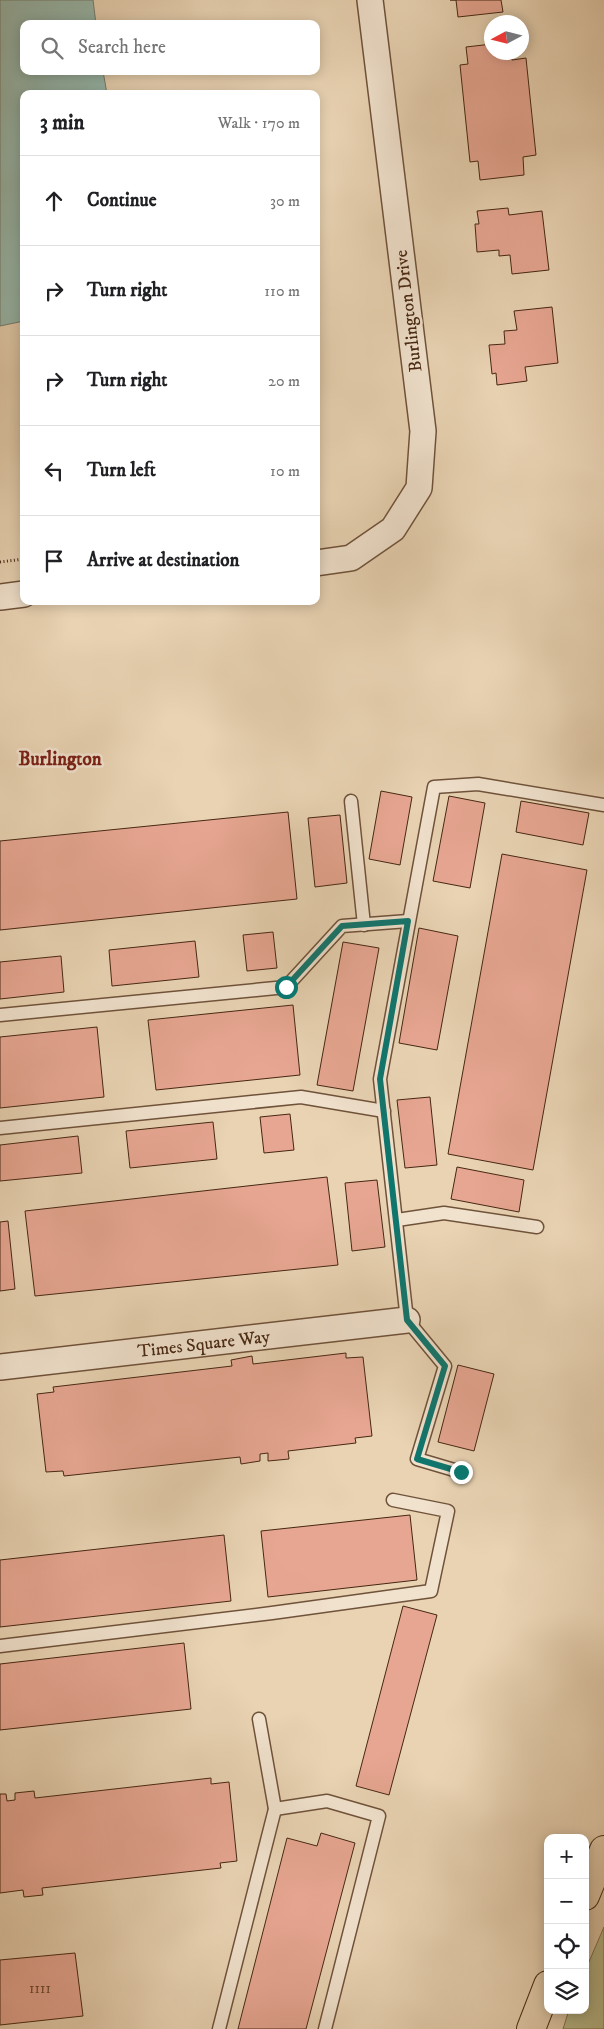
<!DOCTYPE html>
<meta charset="utf-8">
<style>
body{margin:0;font-family:"IM FELL DW Pica",serif;background:#f2f2f2;color:#202124}
.controls{position:absolute;right:15px;bottom:15px;display:grid;overflow:hidden;border-radius:10px;box-shadow:0 2px 12px #0003}
.controls button{width:45px;height:45px;display:grid;place-items:center;padding:0;border:0;border-bottom:1px solid #e0e0e0;background:#fff;color:#202124;font:25px sans-serif}
.compass{position:absolute;left:484px;top:15px;width:45px;height:45px;border-radius:50%;background:#fff;box-shadow:0 2px 12px #0003;rotate:263deg}
.stop{position:absolute;width:15px;height:15px;margin:-11px;border:4px solid #0f766e;border-radius:50%;background:#fff}
.stop.end{background:#0f766e;border-color:#fff;box-shadow:0 1px 5px #0008}
.list{margin:0;padding:0;list-style:none}
h2{display:flex;justify-content:space-between;align-items:center;height:65px;margin:0;padding:0 20px;font-size:21px}
h2 small{font-size:16px;font-weight:400;color:#757577}
.list li{display:grid;grid-template-columns:32px 1fr auto;gap:15px;align-items:center;box-sizing:border-box;height:90px;padding:0 20px;border-top:1px solid #e0e0e0}
.list b{display:block;font-size:19px;white-space:nowrap}
.list em{font-size:16px;font-style:normal;color:#757577}
.icon{flex:none;width:28px;height:28px;fill:none;stroke:currentColor;stroke-width:2;stroke-linecap:round;stroke-linejoin:round}
.map{position:relative;flex:none;width:604px;height:2029px;overflow:hidden}
.search{position:absolute;background:#fff;box-shadow:0 2px 12px #0003;left:20px;top:20px;width:300px;height:55px;display:flex;align-items:center;gap:12px;box-sizing:border-box;padding:0 18px;border-radius:10px;color:#757577;font-size:19px}
.panel{position:absolute;background:#fff;box-shadow:0 2px 12px #0003;left:20px;top:90px;width:300px;height:515px;border-radius:10px}
.map>svg:first-child{display:block}
.green{fill:#b8bc8c;stroke:#7f724f}
.water{fill:#97b8ac;stroke:#777e6e}
.building{fill:#e7a692;stroke:#462712}
.lines{fill:none;stroke-linecap:round;stroke-linejoin:round}
.service-casing{stroke:#6f523a;stroke-width:15}
.minor-casing{stroke:#6f523a;stroke-width:28}
.motorway-casing{stroke:#462712;stroke-width:30}
.path{stroke:#462712;stroke-width:3;stroke-dasharray:1 2.5;stroke-linecap:butt}
.service{stroke:#f1e2ce;stroke-width:12}
.minor{stroke:#f1e2ce;stroke-width:25}
.motorway{stroke:#e9d3b3;stroke-width:28}
.route{stroke:#0f766e;stroke-width:6}
.labels{text-anchor:middle;stroke-width:5;stroke-linejoin:round;paint-order:stroke}
.number-label{font-size:15px;fill:#6e4732}
.street-label{font-size:18px;fill:#462712;stroke:#f1e2ce}
.neighbourhood-label{font-size:19px;font-weight:bold;fill:#7a1f14;stroke:#f1e2ce}
</style>
<div class="map">
<svg width="604" height="2029" viewBox="0 0 604 2029">
<rect width="100%" height="100%" fill="#e9d3b3"/>
<filter id="stains"><feTurbulence type="fractalNoise" baseFrequency=".004" numOctaves="4"/><feColorMatrix values="0 0 0 0 .2 0 0 0 0 .09 0 0 0 0 .02 0 0 0 .5 -.17"/></filter>
<radialGradient id="worn" r=".72"><stop offset=".6" stop-color="#630" stop-opacity="0"/><stop offset="1" stop-color="#630" stop-opacity=".3"/></radialGradient>
<path class="green" d="M604,1927V2029H563L569,2010H585V1971Z"/>
<path class="water" d="M0,0H93L96,24H24V71H103L107,94H24V321L0,326Z"/>
<g class="building">
<path d="M450,0H501L503,12L458,17L456,0Z"/>
<path d="M492,44V52H511L512,60L526,58L536,155L523,157L524,175L480,180L478,161L470,162L460,65L468,64L466,47Z"/>
<path d="M508,208L509,215L542,211L549,270L512,274L510,255L499,256V250L477,252L475,224H479L477,211Z"/>
<path d="M552,307L558,363L525,367L527,381L497,385L496,373L492,374L489,345L505,344L504,331L517,330L514,311Z"/>
<path d="M381,791L412,797L400,865L369,859Z"/>
<path d="M449,796L485,803L470,888L433,881Z"/>
<path d="M521,801L589,813L583,845L516,832Z"/>
<path d="M288,812L297,899L0,930V841Z"/>
<path d="M340,815L347,883L315,887L308,818Z"/>
<path d="M502,854L587,870L533,1170L448,1154Z"/>
<path d="M419,928L458,936L437,1050L399,1043Z"/>
<path d="M273,932L277,968L247,971L243,935Z"/>
<path d="M195,941L199,977L112,986L109,950Z"/>
<path d="M343,942L379,948L353,1091L317,1085Z"/>
<path d="M61,956L64,992L0,999V962Z"/>
<path d="M293,1005L300,1075L156,1090L148,1020Z"/>
<path d="M97,1027L104,1097L0,1108V1037Z"/>
<path d="M430,1097L437,1165L405,1168L397,1100Z"/>
<path d="M290,1114L294,1150L264,1153L260,1117Z"/>
<path d="M213,1122L217,1159L130,1168L126,1131Z"/>
<path d="M78,1136L82,1173L0,1181V1145Z"/>
<path d="M457,1167L524,1180L519,1212L451,1199Z"/>
<path d="M327,1177L338,1265L35,1296L25,1211Z"/>
<path d="M377,1180L385,1247L352,1251L345,1183Z"/>
<path d="M8,1221L15,1289L0,1291V1222Z"/>
<path d="M346,1353V1358L363,1357L372,1436L355,1438L356,1443L288,1451L289,1459L268,1461V1453L260,1454V1461L241,1464L240,1457L64,1476L63,1471L46,1472L37,1394L54,1392L53,1387L232,1366L231,1360L252,1356L253,1364Z"/>
<path d="M458,1365L494,1374L474,1451L438,1442Z"/>
<path d="M410,1515L417,1580L268,1597L261,1531Z"/>
<path d="M224,1535L231,1601L0,1627V1560Z"/>
<path d="M403,1606L437,1615L389,1795L356,1786Z"/>
<path d="M184,1643L191,1709L0,1730V1664Z"/>
<path d="M211,1778V1784L229,1782L237,1861L220,1863L221,1868L42,1888L43,1895L24,1897L23,1890L0,1893V1794H6L7,1801L15,1800V1793L34,1791L35,1798Z"/>
<path d="M321,1833L355,1843L306,2029H238L287,1838L317,1846Z"/>
<path d="M75,1953L83,2016L0,2025V1960Z"/>
</g>
<g class="lines">
<g class="service-casing">
<g id="service">
<path d="M351,801L364,925"/>
<path d="M0,1015L286,987L342,926L408,921"/>
<path d="M0,1128L301,1097L384,1111"/>
<path d="M397,1220L444,1213L537,1227"/>
<path d="M461,1472L417,1459L445,1366L407,1320L380,1079L434,787L478,784L604,805"/>
<path d="M0,1646L272,1613L431,1591L448,1511L393,1500"/>
<path d="M275,1809L327,1801L379,1816L325,2029"/>
<path d="M219,2029L275,1809L259,1719"/>
</g>
</g>
<g class="minor-casing">
<g id="minor">
<path d="M316,563L351,558L393,529L419,488L423,431L370,0"/>
<path d="M0,597L24,594"/>
<path id="s1" d="M0,1367L407,1320"/>
</g>
</g>
<g class="motorway-casing">
<g id="motorway">
<path d="M585,1896L604,1850"/>
<path d="M531,2029L548,1985"/>
</g>
</g>
<path class="path" d="M0,562L24,559"/>
<use href="#service" class="service"/>
<use href="#minor" class="minor"/>
<use href="#motorway" class="motorway"/>
</g>
<g class="lines">
<path class="route" d="M286,987L342,926L408,921L380,1079L407,1320L445,1366L417,1459L461,1472"/>
</g>
<g class="labels">
<g class="number-label">
<text x="40" y="1993">1111</text>
</g>
<g class="street-label">
<text transform="translate(408 311) rotate(-97)" y="6">Burlington Drive</text>
<text dy="6" stroke="none"><textPath href="#s1" startOffset="205">Times Square Way</textPath></text>
</g>
<g class="neighbourhood-label">
<text x="60" y="765">Burlington</text>
</g>
</g>
<rect width="100%" height="100%" filter="url(#stains)"/>
<rect width="100%" height="100%" fill="url(#worn)"/>
</svg>
<div class="controls">
<button>+</button>
<button>−</button>
<button><svg class="icon" aria-label="locate" viewBox="0 0 24 24"><circle cx="12" cy="12" r="6"/><path d="M12 2v4M12 18v4M2 12h4M18 12h4"/></svg></button>
<button><svg class="icon" aria-label="layers" viewBox="0 0 24 24"><path d="M12 4l9 5-9 5-9-5zM3 14l9 5 9-5"/></svg></button>
</div>
<svg class="compass" viewBox="-18 -18 36 36"><path d="M0-13l5 13h-10z" fill="#e53935"/><path d="M0 13l5-13h-10z" fill="#757577"/></svg>
<div class="stop" style="left:286px;top:987px"></div>
<div class="stop end" style="left:461px;top:1472px"></div>
<div class="search"><svg class="icon" aria-label="search" viewBox="0 0 24 24"><circle cx="10" cy="10" r="6"/><path d="M15 15l6 6"/></svg>Search here</div>
<section class="panel">
<h2>3 min<small>Walk · 170 m</small></h2>
<ul class="list">
<li><svg class="icon" aria-label="ahead" viewBox="0 0 24 24"><path d="M12 20V5M6 11l6-6 6 6"/></svg><div><b>Continue</b></div><em>30 m</em></li>
<li><svg class="icon" aria-label="right" viewBox="0 0 24 24"><path d="M7 20v-9h11M14 6l5 5-5 5"/></svg><div><b>Turn right</b></div><em>110 m</em></li>
<li><svg class="icon" aria-label="right" viewBox="0 0 24 24"><path d="M7 20v-9h11M14 6l5 5-5 5"/></svg><div><b>Turn right</b></div><em>20 m</em></li>
<li><svg class="icon" aria-label="left" viewBox="0 0 24 24"><path d="M17 20v-9H6M10 6l-5 5 5 5"/></svg><div><b>Turn left</b></div><em>10 m</em></li>
<li><svg class="icon" aria-label="arrive" viewBox="0 0 24 24"><path d="M6 21V4h12l-3 4 3 4H6"/></svg><div><b>Arrive at destination</b></div></li>
</ul>
</section>
</div>
